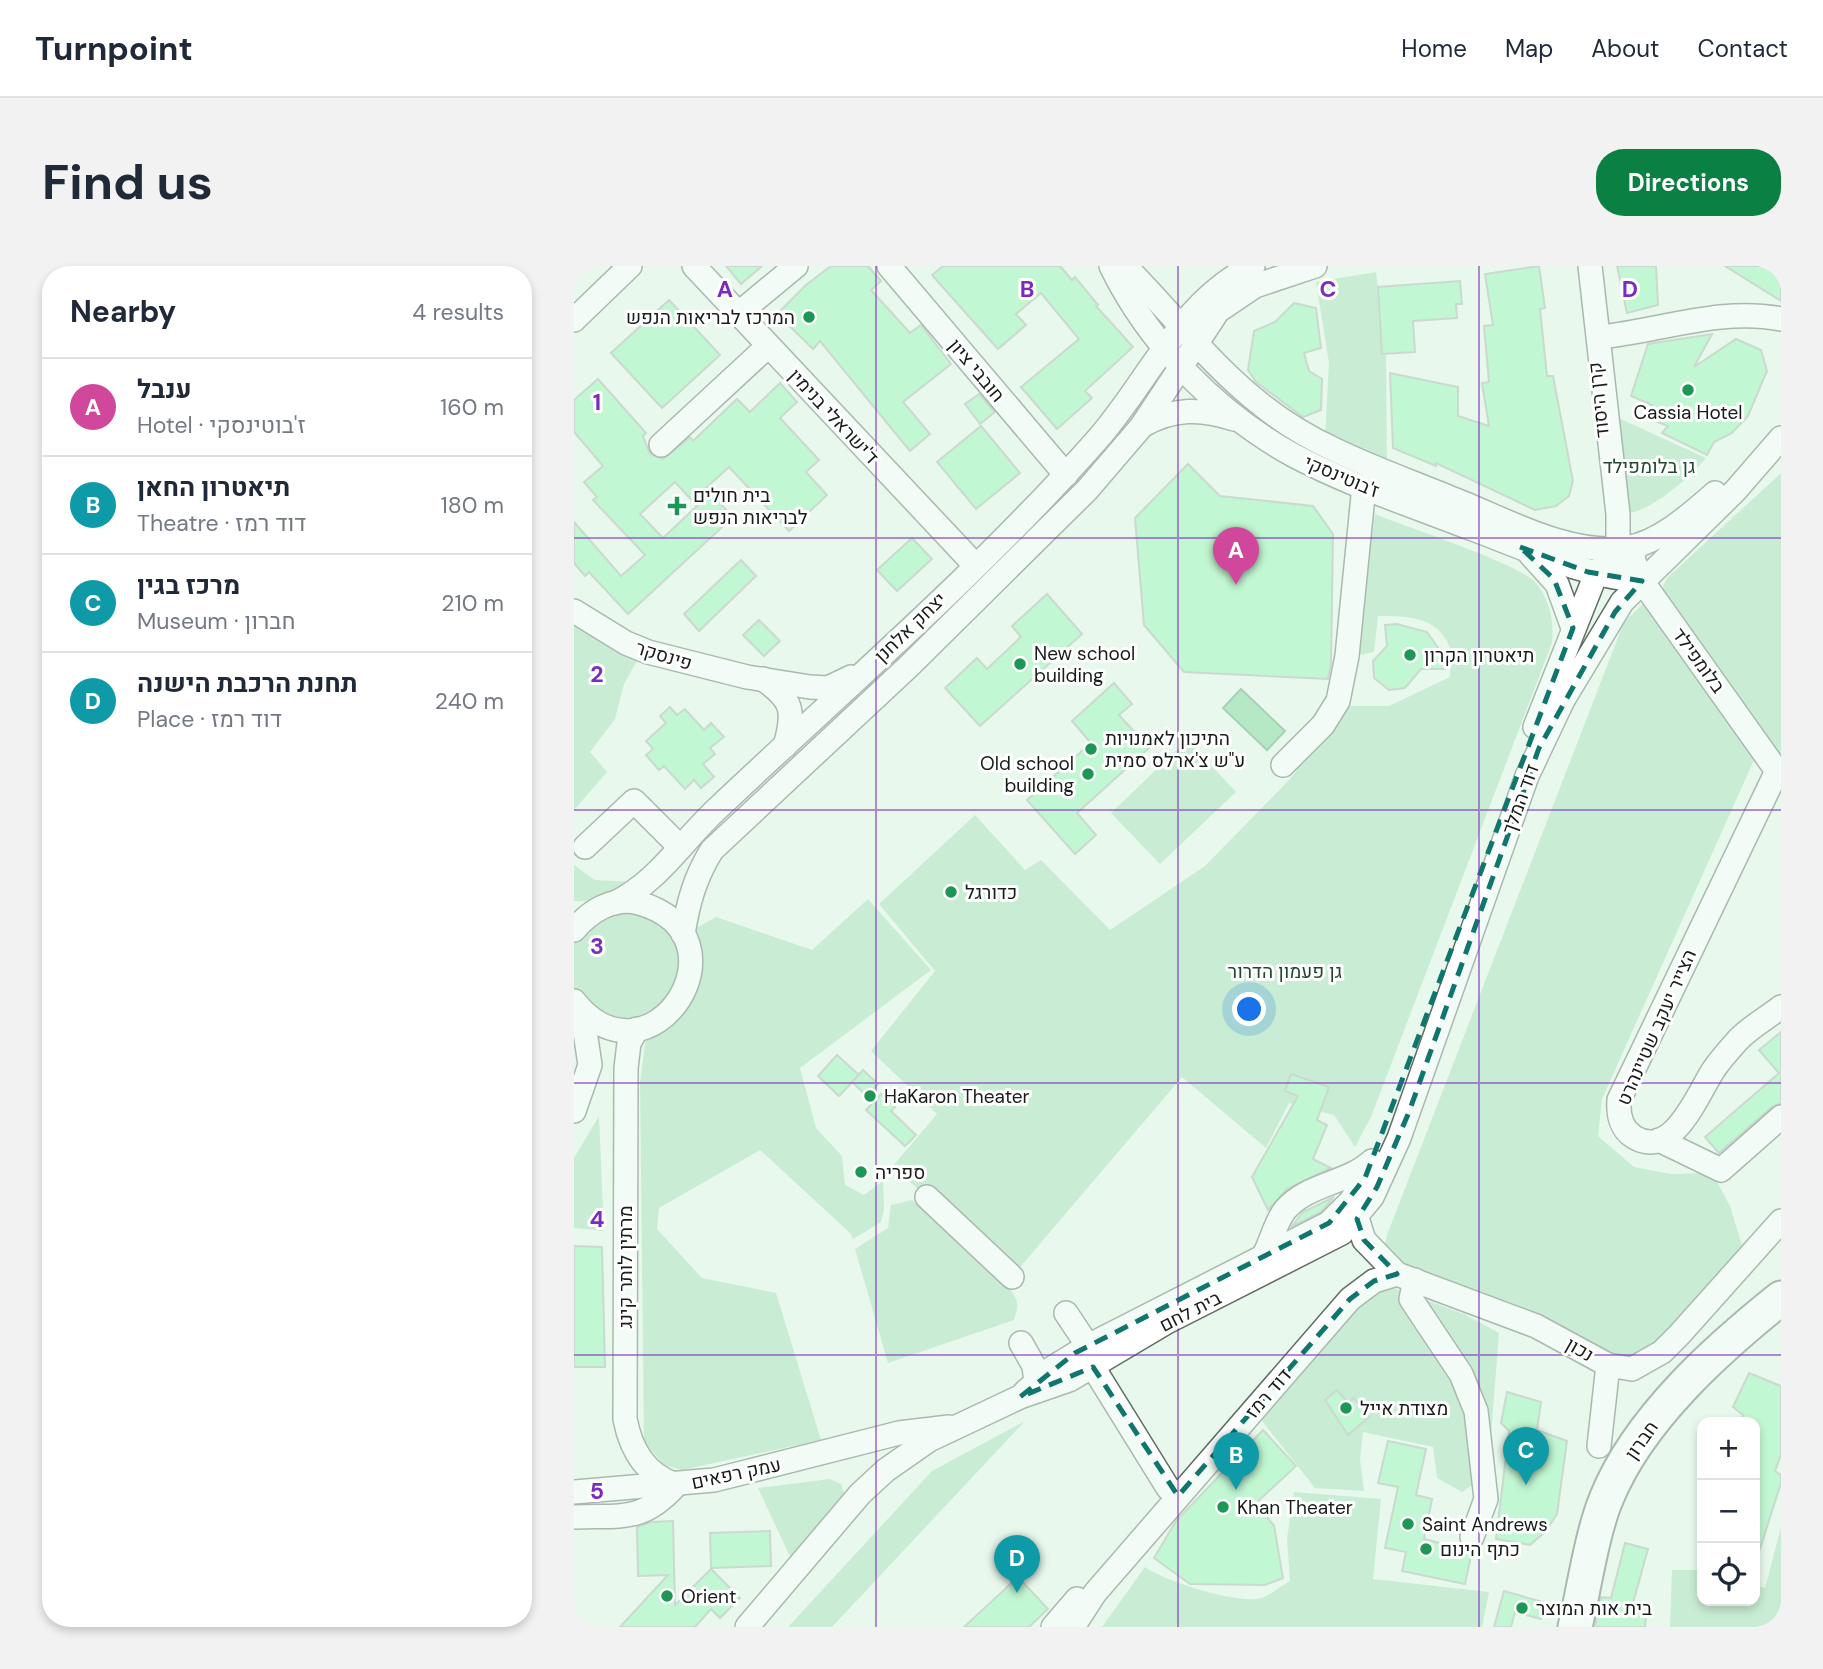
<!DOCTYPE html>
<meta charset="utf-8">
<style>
body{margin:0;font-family:"DM Sans",Heebo,sans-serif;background:#f2f2f3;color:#1f2937}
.controls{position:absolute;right:21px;bottom:21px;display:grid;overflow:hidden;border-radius:14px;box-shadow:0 4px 10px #0003}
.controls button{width:63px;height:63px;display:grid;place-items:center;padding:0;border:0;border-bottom:2px solid #e0e1e3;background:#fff;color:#1f2937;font:35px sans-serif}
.you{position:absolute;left:676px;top:744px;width:24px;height:24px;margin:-18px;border:5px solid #fff;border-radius:50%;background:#1a73e8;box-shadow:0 0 0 10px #1a73e833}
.badge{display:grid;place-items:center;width:46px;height:46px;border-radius:50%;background:#0b8043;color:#fff;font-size:23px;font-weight:700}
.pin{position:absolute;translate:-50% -58px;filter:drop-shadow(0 2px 4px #0008)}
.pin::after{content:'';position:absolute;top:37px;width:24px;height:21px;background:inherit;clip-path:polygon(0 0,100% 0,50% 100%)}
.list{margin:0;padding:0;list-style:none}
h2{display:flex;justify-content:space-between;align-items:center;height:91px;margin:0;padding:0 28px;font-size:30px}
h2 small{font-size:23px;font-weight:400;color:#747a83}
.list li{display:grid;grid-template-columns:46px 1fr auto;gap:21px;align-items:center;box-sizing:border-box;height:98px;padding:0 28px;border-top:2px solid #e0e1e3}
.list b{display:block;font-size:26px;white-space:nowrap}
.list p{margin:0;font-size:23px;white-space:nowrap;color:#747a83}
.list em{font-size:23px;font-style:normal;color:#747a83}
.icon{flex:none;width:38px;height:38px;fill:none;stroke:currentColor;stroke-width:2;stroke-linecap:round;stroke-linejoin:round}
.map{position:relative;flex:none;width:1207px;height:1361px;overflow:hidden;border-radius:28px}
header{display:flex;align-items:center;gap:42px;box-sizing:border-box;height:98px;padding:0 35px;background:#fff;border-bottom:2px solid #e0e1e3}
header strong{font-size:33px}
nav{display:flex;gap:38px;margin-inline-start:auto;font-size:24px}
.intro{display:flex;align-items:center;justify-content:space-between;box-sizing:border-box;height:168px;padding:0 42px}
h1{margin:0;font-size:49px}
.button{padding:18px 32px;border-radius:28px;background:#0b8043;color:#fff;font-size:24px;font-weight:700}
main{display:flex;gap:42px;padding:0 42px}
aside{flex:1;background:#fff;border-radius:28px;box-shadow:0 4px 10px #0003}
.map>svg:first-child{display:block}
.green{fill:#a4e0b5}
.water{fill:#79d898;stroke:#5ca072;stroke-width:2}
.building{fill:#95f5b3;stroke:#a7b5aa;stroke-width:2;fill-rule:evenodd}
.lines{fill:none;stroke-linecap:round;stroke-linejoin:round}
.minor-casing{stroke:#606e64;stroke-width:26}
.highway-casing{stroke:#606e64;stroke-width:37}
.minor{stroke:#fff;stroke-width:23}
.highway{stroke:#fff;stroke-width:33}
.marked{fill:none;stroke:#0f766e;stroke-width:5;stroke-dasharray:14 9;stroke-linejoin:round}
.grid{fill:none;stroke:#7b2cbf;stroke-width:2;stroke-opacity:0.55}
.poi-dot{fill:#1c9754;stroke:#fff;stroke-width:2.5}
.labels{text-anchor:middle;stroke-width:6;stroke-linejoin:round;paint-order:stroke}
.poi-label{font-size:19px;fill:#181d19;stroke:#fff;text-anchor:start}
.street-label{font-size:19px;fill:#181d19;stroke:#fff}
.park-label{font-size:19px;fill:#20482e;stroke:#fff}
.grid-label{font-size:23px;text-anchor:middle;font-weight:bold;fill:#7b2cbf;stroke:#fff;stroke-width:6;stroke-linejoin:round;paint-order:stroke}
</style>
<header>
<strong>Turnpoint</strong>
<nav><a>Home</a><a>Map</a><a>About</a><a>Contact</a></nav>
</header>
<div class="intro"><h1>Find us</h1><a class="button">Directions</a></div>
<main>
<aside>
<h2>Nearby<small>4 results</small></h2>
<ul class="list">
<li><span class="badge" style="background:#d1479c">A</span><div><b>ענבל</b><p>Hotel · ז'בוטינסקי</p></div><em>160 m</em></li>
<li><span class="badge" style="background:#0f9aa8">B</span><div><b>תיאטרון החאן</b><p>Theatre · דוד רמז</p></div><em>180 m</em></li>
<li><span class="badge" style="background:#0f9aa8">C</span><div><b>מרכז בגין</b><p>Museum · חברון</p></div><em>210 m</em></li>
<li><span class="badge" style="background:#0f9aa8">D</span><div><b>תחנת הרכבת הישנה</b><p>Place · דוד רמז</p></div><em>240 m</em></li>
</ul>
</aside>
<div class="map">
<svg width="1207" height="1361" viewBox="0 0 1207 1361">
<rect width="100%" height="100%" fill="#e8f8ec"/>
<g class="green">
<path d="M802,6L812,83L813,197L751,170L755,97L742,16Z"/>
<path d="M1040,150L1132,192C1117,210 1076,247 1052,247Z"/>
<path d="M1207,207V489L1203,492L1085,328L1093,312Z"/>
<path d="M801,248C832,261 943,297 961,316C976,333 980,355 978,377L797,851L781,881L760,849L715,837L692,882L608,811L442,1006L318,901L363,848L297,785L361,705L305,638L401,549L451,604L467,594L536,664L631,600L715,514L774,440H815L876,411C876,403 878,390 876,382C865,350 832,350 804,350L800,386L780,390Z"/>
<path d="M1070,337L1180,494L1028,833L1024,870L1060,901L1097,908L1138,907L1156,940L1171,989L1113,1055L1057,1096L1025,1085L999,1067L808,991L813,969L1050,356Z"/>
<path d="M0,351L64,393L50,418L41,453L16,486L33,506L0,544Z"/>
<path d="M613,474L662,526L586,598L537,547Z"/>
<path d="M0,599L21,614L58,616L26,636L0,635Z"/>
<path d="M294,633L357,704L226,802L242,862L268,890L271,919L290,929L309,915L310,944L307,956L279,973L276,967L186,884L85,942L83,963L128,1012L202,1027L247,1174L108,1204L90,1199L70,1176L66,817L71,777L124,686L120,663L142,651L238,684Z"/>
<path d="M70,640L107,669L106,732L56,762L0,730V670L20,647Z"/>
<path d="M25,850L30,965L0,962V892Z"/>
<path d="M338,934C357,951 435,1014 442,1033C445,1040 442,1047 440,1054L314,1097L281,983L314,962L317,939Z"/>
<path d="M814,1020L890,1048L925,1067L914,1208L888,1226L863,1212L859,1181L789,1166L786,1193L790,1225L741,1222L684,1150L792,1031Z"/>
<path d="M451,1155L258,1361H214L358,1205Z"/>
<path d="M256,1213L267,1218L272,1233L218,1295L184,1222Z"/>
<path d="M720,1226L807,1233L799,1313L915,1326L908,1361H528L571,1301C590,1315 665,1339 687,1332C697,1329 707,1320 716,1315L713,1273Z"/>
<path d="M1207,1261V1361H1096L1098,1304H1128V1335H1181V1319L1191,1322Z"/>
</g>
<path class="water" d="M667,423L711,465L693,484L649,442Z"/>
<g class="building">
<path d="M152,0H188L167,18Z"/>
<path d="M257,0H294L307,15L297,24L336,67L347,59L377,98L329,136L356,168L336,185L246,75L239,83L203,48L232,19Z"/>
<path d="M369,0H486L498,14L501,11L524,39L522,40L559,81L511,125L518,132L483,163L447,121L505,73L467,27L442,48L452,59L424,83L358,9Z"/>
<path d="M965,0L971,42L966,43L973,110H979L999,215L995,230L982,240L961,244L862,197V200L819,182L816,107L884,121V150L915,160L908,117L915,116L910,60L919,59L911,8Z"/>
<path d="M1043,0H1082L1084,39L1053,47Z"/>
<path d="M1151,0H1207V35Z"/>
<path d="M886,15L888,38H882L883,52L839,55L841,86L808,88L804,21Z"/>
<path d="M95,34L146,89L88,142L37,87Z"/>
<path d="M720,37L742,42L747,82L730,87L735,105L748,113L747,144L729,151L682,116L674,104L680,65L701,56Z"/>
<path d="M1138,68L1120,101L1162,73L1187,84L1193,105L1174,150L1158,167L1140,176L1133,189L1088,167L1094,160L1071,151L1078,139L1057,130L1074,78Z"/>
<path d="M24,113L72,167L69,170L76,188L89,193L116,171L119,175L163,133L176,146L206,117L223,136L206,152L245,194L232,206L253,229L215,265L155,201L132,222L159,251L54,348L15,306L11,310L0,297V256L47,310L71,289L19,234L23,231L10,216L29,200L0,166V134ZM101,216L123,240L89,272L66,248Z"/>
<path d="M405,128L421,146L406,158L391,138Z"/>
<path d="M407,160L446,207L402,243L363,196Z"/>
<path d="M614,198L646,230L739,240L759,268L757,397L754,413L610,406L570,359L561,252Z"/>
<path d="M338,272L358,293L323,325L303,304Z"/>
<path d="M167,294L182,310L125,365L110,348Z"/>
<path d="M473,328L508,368L406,460L371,422L403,392L413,403L447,371L438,360Z"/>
<path d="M185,354L206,375L190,390L169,369Z"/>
<path d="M823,358L853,366L865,383L871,403H847L831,422L815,424L800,412L799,395L813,380L811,359Z"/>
<path d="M540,417L558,438L545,449L575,482L503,547L522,569L501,588L453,534L517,477L498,455Z"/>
<path d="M96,441L103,449L111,443L130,464L137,457L150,471L136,482L141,488L129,498L140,511L127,522L120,514L111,523L90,500L85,504L72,489L79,483L72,475L92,457L86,450Z"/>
<path d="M1207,766V837L1198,841L1145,887L1131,871L1205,807L1185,784Z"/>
<path d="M263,789L285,809L265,830L244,810Z"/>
<path d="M289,804L304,818L293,830L278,816Z"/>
<path d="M717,808L755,821L743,854L753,859L739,893L757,902L713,923L694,944L678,911L724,830L711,825Z"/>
<path d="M307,828L321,841L317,845L342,869L331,880L292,844Z"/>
<path d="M760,931L747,946L717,961L729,946Z"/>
<path d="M0,980L28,981L31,1101H0Z"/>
<path d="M1175,1107L1207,1120V1189L1201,1205L1207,1209V1217L1184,1289H1181V1156H1166L1169,1149L1159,1141Z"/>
<path d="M763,1124L774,1137L780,1132L795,1151L774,1169L751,1134Z"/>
<path d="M933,1126L967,1136L963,1164L993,1175L983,1248L972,1265L956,1279L922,1273L935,1165L927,1157Z"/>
<path d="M689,1164L722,1200L682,1237L700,1260L709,1312L691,1319L616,1318L580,1292L602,1255Z"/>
<path d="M814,1175L852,1183L842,1229L858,1233L850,1273L898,1285L891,1318L828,1305L832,1286L811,1282L824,1221L804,1217Z"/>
<path d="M99,1255L101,1339L137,1303L166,1332L146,1352L137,1343L121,1361H46L94,1309L64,1310L63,1261L77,1256Z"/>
<path d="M196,1265L197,1300L137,1302L136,1267Z"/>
<path d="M1051,1277L1074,1283L1059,1337L1073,1339L1071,1361H1021L1027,1331L1037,1332Z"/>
<path d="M444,1311L474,1343L455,1361H390Z"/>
<path d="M930,1325L972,1337L967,1353L941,1346L937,1361H920Z"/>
</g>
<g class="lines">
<g class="minor-casing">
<g id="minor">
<path d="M120,0L401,299"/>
<path d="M315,0L492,209"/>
<path d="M537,0C575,78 643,147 719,189C775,219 837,239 896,262C953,283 1008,310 1068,315"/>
<path d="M551,0C597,46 637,100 689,140C744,184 814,206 879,233C931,253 994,290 1052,282C1085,277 1117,248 1141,227"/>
<path d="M1016,0L1044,248V297"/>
<path d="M164,48L222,0"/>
<path d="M0,54L56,0"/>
<path d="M1026,71C1086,65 1147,41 1207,53"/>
<path d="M569,159C600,142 627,142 660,153"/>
<path d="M87,179L194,80"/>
<path d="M1061,280L1059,293L1068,315L1203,505"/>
<path d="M956,288L983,318L999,362"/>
<path d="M0,345L52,377L74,386L173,411L236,421L254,422L277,411"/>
<path d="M189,413C219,434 221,445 211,480"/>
<path d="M961,461L1022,308L1045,282"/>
<path d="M709,499L749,459L764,435L773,390L790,220"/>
<path d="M1203,505L1045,834C1044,848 1047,863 1060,871C1099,895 1124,827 1140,803C1147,793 1156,783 1164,774C1176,761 1193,752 1207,741"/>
<path d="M11,581L60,535L106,581"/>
<path d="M41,637C85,615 109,574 145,541C271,422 407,305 522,175C574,117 606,35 679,0"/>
<path d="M0,664C16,645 40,630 65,637C181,670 76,830 0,735"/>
<path d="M109,668C114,637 121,611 138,584L335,400L513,224L567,161L644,45L681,20L741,0"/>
<path d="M63,763L55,777L52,802L51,1153C57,1184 71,1208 102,1219"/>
<path d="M0,845L16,799L8,745"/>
<path d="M1085,874L1147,904L1207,851"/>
<path d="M353,931L438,1011"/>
<path d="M783,952L790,974L823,1008L962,1060L1034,1099L1058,1103L1088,1086L1105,1069L1207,955"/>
<path d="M690,989C698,974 701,957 711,944C734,917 773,918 798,895"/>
<path d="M841,1014L837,1033L887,1108L902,1145L912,1233L898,1271"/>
<path d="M492,1047L514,1080L519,1101L594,1222L604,1230"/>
<path d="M447,1077L460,1100L462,1116"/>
<path d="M451,1126L478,1102L514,1080L755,957L777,935L797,900"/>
<path d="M1025,1180L1034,1099"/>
<path d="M0,1226L140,1214L325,1167L375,1161"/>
<path d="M0,1251C47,1249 68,1257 102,1219"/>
<path d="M173,1361L286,1228L312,1204L355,1174L446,1131L495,1114L591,1057L768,967L798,931L825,872L953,510L989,434L1048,336L1161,225L1207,172"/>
<path d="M479,1361L503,1333"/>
<path d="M499,1361L521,1327L776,1033L800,1015L823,1008"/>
</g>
</g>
<g class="highway-casing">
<path id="highway" d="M1001,1361C1010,1323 1018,1266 1033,1231C1065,1153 1142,1084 1207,1032"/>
</g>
<use href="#minor" class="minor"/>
<use href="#highway" class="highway"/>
</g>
<path d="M0 0H1207V1361H0ZM946,281L1014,306L1068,315L1041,346L965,482L835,846L803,921L783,953L790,974L823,1008L800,1015L776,1033L604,1230L519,1101L446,1131L501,1087L755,957L791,912L999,362L980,313Z" fill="#e8f8ec" fill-opacity=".55" fill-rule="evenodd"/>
<path class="marked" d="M946,281L1014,306L1068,315L1041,346L965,482L835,846L803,921L783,953L790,974L823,1008L800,1015L776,1033L604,1230L519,1101L446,1131L501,1087L755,957L791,912L999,362L980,313Z"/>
<path class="grid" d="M302,0V1361M604,0V1361M905,0V1361M0,272H1207M0,544H1207M0,817H1207M0,1089H1207"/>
<g class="poi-dot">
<circle cx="235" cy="51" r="7"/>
<circle cx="1114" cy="124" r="7"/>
<path d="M99.5 229.5h7v7h7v7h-7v7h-7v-7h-7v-7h7z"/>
<circle cx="836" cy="389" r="7"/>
<circle cx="446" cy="398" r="7"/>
<circle cx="517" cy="483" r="7"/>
<circle cx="514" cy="508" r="7"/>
<circle cx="377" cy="626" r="7"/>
<circle cx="296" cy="830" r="7"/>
<circle cx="287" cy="906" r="7"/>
<circle cx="772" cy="1142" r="7"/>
<circle cx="649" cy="1241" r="7"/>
<circle cx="834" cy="1258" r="7"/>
<circle cx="852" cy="1283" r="7"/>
<circle cx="93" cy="1330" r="7"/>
<circle cx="948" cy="1342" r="7"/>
</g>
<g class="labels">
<g class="poi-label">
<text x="221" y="58" text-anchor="end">המרכז לבריאות הנפש</text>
<text x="1114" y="153" text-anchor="middle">Cassia Hotel</text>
<text x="119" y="236">בית חולים<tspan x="119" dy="22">לבריאות הנפש</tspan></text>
<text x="460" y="394">New school<tspan x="460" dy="22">building</tspan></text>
<text x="850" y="396">תיאטרון הקרון</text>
<text x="531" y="479">התיכון לאמנויות<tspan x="531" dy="22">ע"ש צ'ארלס סמית</tspan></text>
<text x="500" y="504" text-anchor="end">Old school<tspan x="500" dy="22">building</tspan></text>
<text x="391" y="633">כדורגל</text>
<text x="310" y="837">HaKaron Theater</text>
<text x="301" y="913">ספריה</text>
<text x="786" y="1149">מצודת אייל</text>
<text x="663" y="1248">Khan Theater</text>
<text x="848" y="1265">Saint Andrews</text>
<text x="866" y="1290">כתף הינום</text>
<text x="107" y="1337">Orient</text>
<text x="962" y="1349">בית אות המוצר</text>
</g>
<g class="street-label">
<text transform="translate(403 104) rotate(50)" y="7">חובבי ציון</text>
<text transform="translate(1024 134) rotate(-96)" y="7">קרן היסוד</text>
<text transform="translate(260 150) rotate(47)" y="7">ד'ישראלי בנימין</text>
<text transform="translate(768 210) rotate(23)" y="7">ז'בוטינסקי</text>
<text transform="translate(336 361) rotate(-44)" y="7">יצחק אלחנן</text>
<text transform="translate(90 389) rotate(17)" y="7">פינסקר</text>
<text transform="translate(1125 394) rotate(54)" y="7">בלומפילד</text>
<text transform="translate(946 533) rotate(-70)" y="7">דוד המלך</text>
<text transform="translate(1082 761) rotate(-66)" y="7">הצייר יעקב שטיינהרט</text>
<text transform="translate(51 1001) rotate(-90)" y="7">מרתין לותר קינג</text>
<text transform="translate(616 1045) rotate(-27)" y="7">בית לחם</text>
<text transform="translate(1006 1083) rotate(30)" y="7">נכון</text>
<text transform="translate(694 1127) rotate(-49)" y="7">דוד רמז</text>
<text transform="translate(1067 1174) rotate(-55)" y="7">חברון</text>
<text transform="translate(162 1207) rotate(-12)" y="7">עמק רפאים</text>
</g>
<g class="park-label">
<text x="1075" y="207">גן בלומפילד</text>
<text x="711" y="712">גן פעמון הדרור</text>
</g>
</g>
<g class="grid-label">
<text x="151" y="31">A</text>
<text x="453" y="31">B</text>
<text x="754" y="31">C</text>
<text x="1056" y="31">D</text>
<text x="23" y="144">1</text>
<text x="23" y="416">2</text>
<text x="23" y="688">3</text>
<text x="23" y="961">4</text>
<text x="23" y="1233">5</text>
</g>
</svg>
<div class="controls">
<button>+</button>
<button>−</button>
<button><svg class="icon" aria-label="locate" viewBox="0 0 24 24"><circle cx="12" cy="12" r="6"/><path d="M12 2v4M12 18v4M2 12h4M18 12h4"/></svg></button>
</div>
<div class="you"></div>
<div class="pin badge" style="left:662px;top:319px;background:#d1479c">A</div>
<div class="pin badge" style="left:662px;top:1224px;background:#0f9aa8">B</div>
<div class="pin badge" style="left:952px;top:1219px;background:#0f9aa8">C</div>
<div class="pin badge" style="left:443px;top:1327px;background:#0f9aa8">D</div>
</div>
</main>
